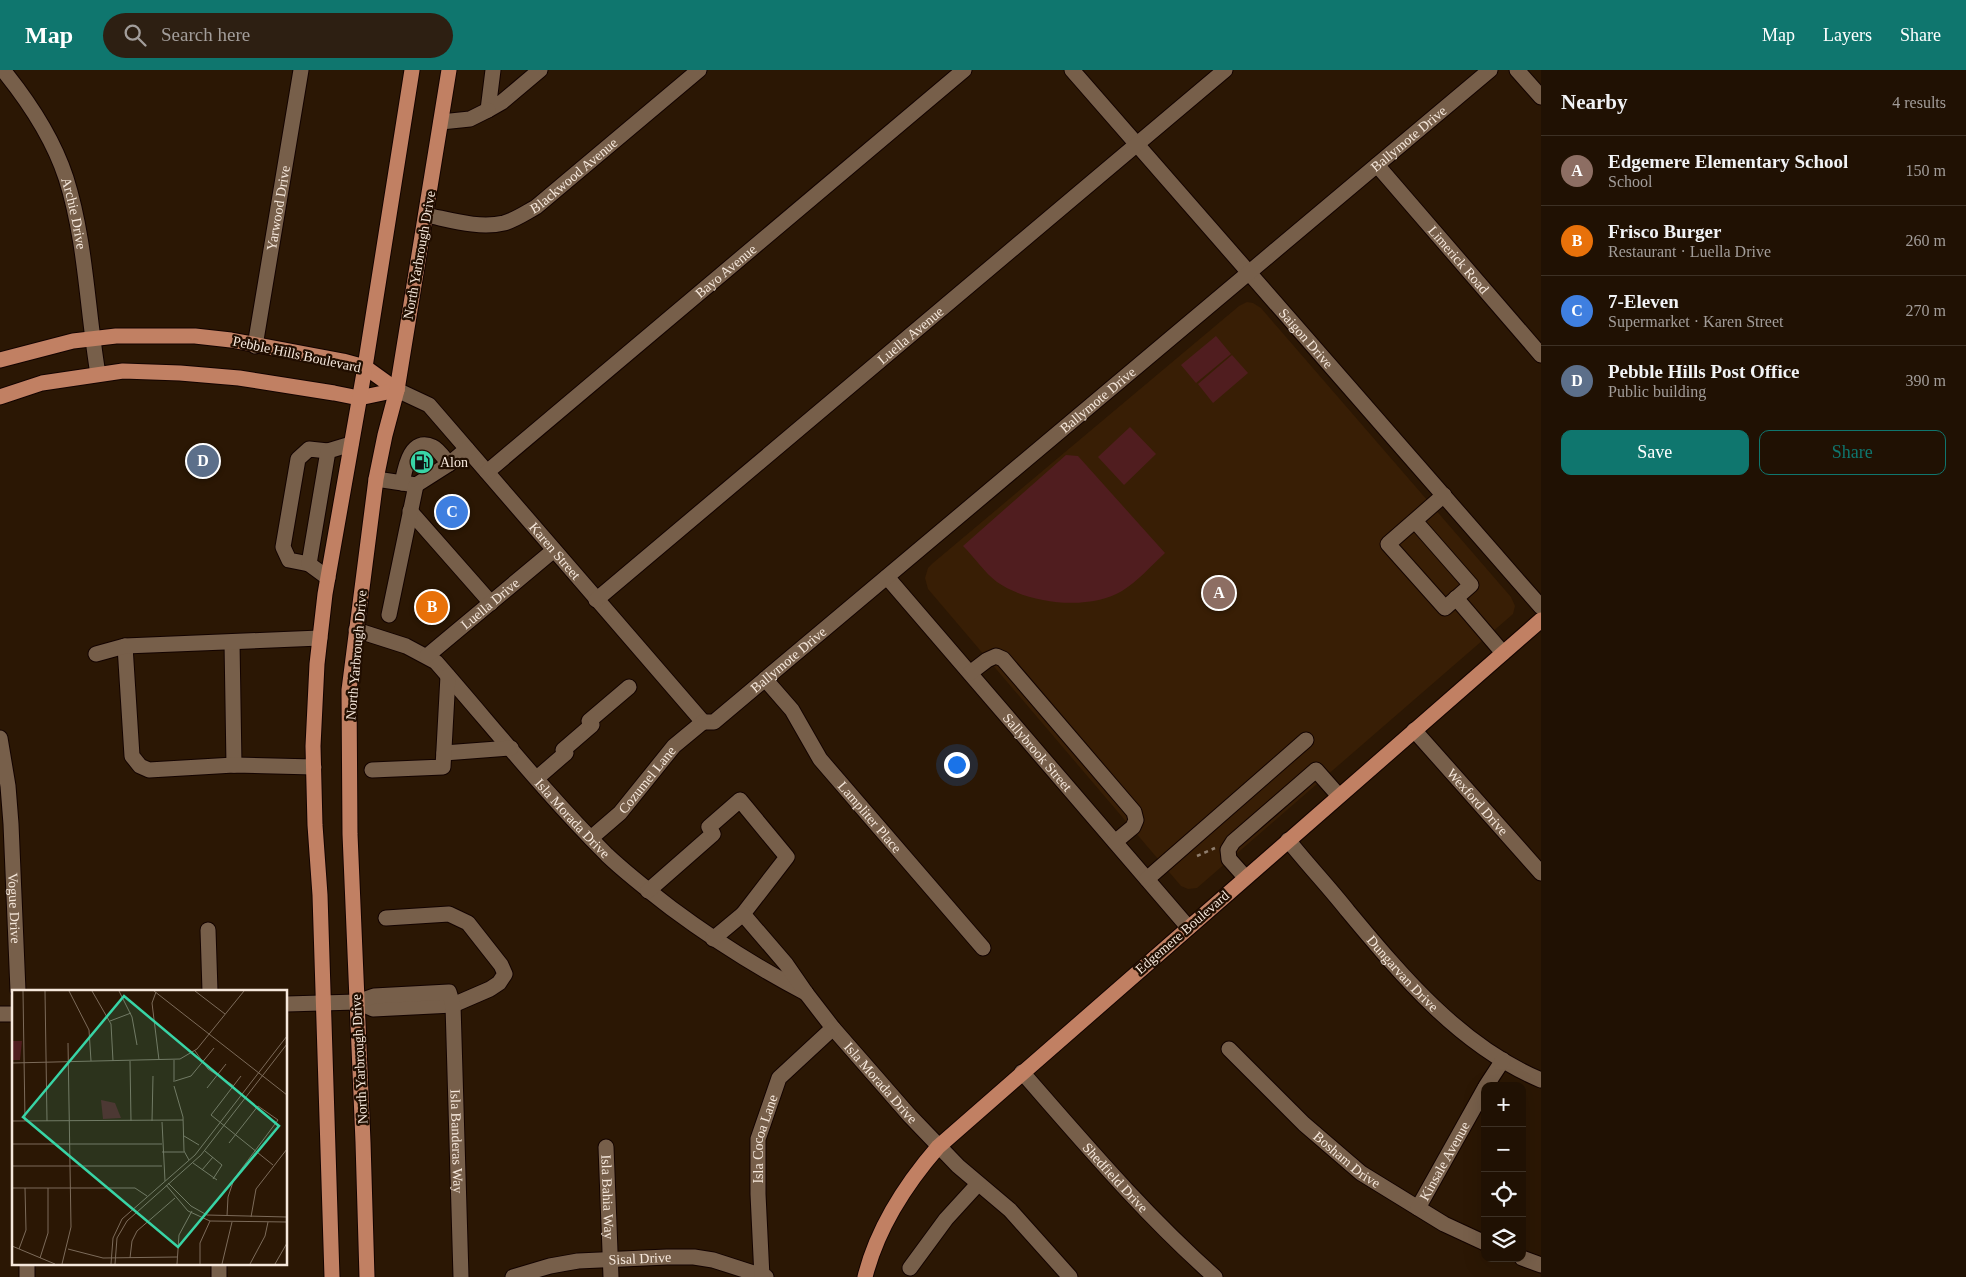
<!DOCTYPE html>
<meta charset="utf-8">
<style>
body{margin:0;font-family:Georgia,serif;background:#2d1f12;color:#f1f3f6}
.controls{position:absolute;right:15px;bottom:15px;display:grid;overflow:hidden;border-radius:10px;box-shadow:0 5px 20px #0002}
.controls button{width:45px;height:45px;display:grid;place-items:center;padding:0;border:0;border-bottom:1px solid #3d3125;background:#201103;color:#f1f3f6;font:25px sans-serif}
.you{position:absolute;left:956px;top:694px;width:18px;height:18px;margin:-12px;border:4px solid #fff;border-radius:50%;background:#1a73e8;box-shadow:0 0 0 8px #1a73e833}
.badge{display:grid;place-items:center;width:32px;height:32px;border-radius:50%;background:#0f766e;color:#fff;font-size:16px;font-weight:700}
.pin{position:absolute;translate:-50% -50%;border:2px solid #fff;box-shadow:0 1px 5px #0006}
.list{margin:0;padding:0;list-style:none}
h2{display:flex;justify-content:space-between;align-items:center;height:65px;margin:0;padding:0 20px;font-size:21px}
h2 small{font-size:16px;font-weight:400;color:#a29d9a}
.list li{display:grid;grid-template-columns:32px 1fr auto;gap:15px;align-items:center;box-sizing:border-box;height:70px;padding:0 20px;border-top:1px solid #3d3125}
.list b{display:block;font-size:19px;white-space:nowrap}
.list p{margin:0;font-size:16px;white-space:nowrap;color:#a29d9a}
.list em{font-size:16px;font-style:normal;color:#a29d9a}
.actions{display:flex;gap:10px;padding:15px 20px}
.actions a{flex:1;padding:11px 0;border:1px solid #0f766e;border-radius:10px;text-align:center;font-size:18px;color:#0f766e}
.actions .main{background:#0f766e;color:#fff}
.icon{flex:none;width:28px;height:28px;fill:none;stroke:currentColor;stroke-width:2;stroke-linecap:round;stroke-linejoin:round}
.map{position:relative;flex:none;width:1541px;height:1207px;overflow:hidden}
header{display:flex;align-items:center;gap:30px;box-sizing:border-box;height:70px;padding:0 25px;background:#0f766e;color:#fff}
header strong{font-size:24px}
nav{display:flex;gap:28px;margin-inline-start:auto;font-size:18px}
.search{width:350px;height:45px;background:#2d1f12;display:flex;align-items:center;gap:12px;box-sizing:border-box;padding:0 18px;border-radius:28px;color:#a29d9a;font-size:19px}
main{display:flex}
aside{flex:1;background:#201103}
.map>svg:first-child{display:block}
.built{fill:#381e05}
.green{fill:#501d1f}
.lines{fill:none;stroke-linecap:round;stroke-linejoin:round}
.minor-casing{stroke:#130300;stroke-width:17}
.major-casing{stroke:#130300;stroke-width:17}
.path{stroke:#8f7e6e;stroke-width:2.5;stroke-dasharray:4 4;stroke-linecap:butt}
.minor{stroke:#775f4a;stroke-width:15}
.major{stroke:#c18063;stroke-width:15}
.labels{text-anchor:middle;stroke-width:4.5;stroke-linejoin:round;paint-order:stroke}
.street-label{font-size:14px;fill:#f6e8dc;stroke:#210e00}
.poi-label{font-size:14px;fill:#f6e8dc;stroke:#210e00;text-anchor:start}
.inset-road{fill:none;stroke:#7c6b5a;stroke-width:1}
.view{fill:#38d4a6;fill-opacity:0.15;stroke:#38d4a6;stroke-width:2.5}
.inset-edge{fill:none;stroke:#f6e8dc;stroke-width:2.5}
</style>
<header>
<strong>Map</strong>
<div class="search"><svg class="icon" aria-label="search" viewBox="0 0 24 24"><circle cx="10" cy="10" r="6"/><path d="M15 15l6 6"/></svg>Search here</div>
<nav><a>Map</a><a>Layers</a><a>Share</a></nav>
</header>
<main>
<div class="map">
<svg width="1541" height="1207" viewBox="0 0 1541 1207">
<rect width="100%" height="100%" fill="#2b1704"/>
<path class="built" d="M1247,232L1253,233L1261,238L1511,527L1515,536L1513,544L1197,818L1188,819L1181,816L928,519L925,508L928,498L933,493L1239,236Z"/>
<g class="green">
<path d="M1216,266L1231,284L1196,313L1181,295Z"/>
<path d="M1232,285L1248,303L1213,333L1198,314Z"/>
<path d="M1130,357L1156,384L1124,415L1098,387Z"/>
<path d="M1066,385L1078,386L1165,483C1151,496 1138,511 1122,521C1089,541 1028,534 997,512C985,503 974,487 963,476Z"/>
</g>
<g class="lines">
<g class="minor-casing">
<g id="minor">
<path id="s1" d="M3,0C29,32 53,68 66,108C86,171 87,239 98,304"/>
<path d="M493,0L488,40L502,32L540,0"/>
<path id="s2" d="M1072,0L1541,537"/>
<path d="M1517,0L1541,27"/>
<path d="M441,52L470,49L488,40"/>
<path id="s3" d="M1377,95L1541,285"/>
<path id="s4" d="M426,145C451,150 479,159 504,153C515,150 525,143 536,137L699,0"/>
<path id="s5" d="M255,276L301,0"/>
<path id="s6" d="M397,320L429,335L703,652"/>
<path id="s7" d="M487,402L964,0"/>
<path d="M376,409L416,415L449,394L467,379"/>
<path d="M402,413C405,399 410,366 433,377C438,379 445,389 449,394"/>
<path d="M410,441L491,533"/>
<path d="M1415,451L1471,515L1445,538L1388,474L1444,425"/>
<path d="M309,494L289,490L283,477L298,389L309,379L328,381"/>
<path id="s8" d="M887,507L1188,857"/>
<path d="M328,508L309,494L328,381L351,374"/>
<path d="M1456,528L1503,583"/>
<path id="s9" d="M596,530L1225,0"/>
<path d="M389,545L416,415"/>
<path id="s10" d="M356,560L406,576L436,592C492,656 546,724 607,785C627,804 649,821 671,838C714,870 758,898 806,923"/>
<path d="M232,572L234,695"/>
<path d="M125,576L132,686L140,696L149,700L234,695L314,697"/>
<path d="M96,584L125,576L320,568"/>
<path id="s11" d="M427,586L554,480"/>
<path d="M970,603L987,590L996,586L1003,589L1134,742L1136,750L1133,757L1115,772"/>
<path id="s12" d="M765,609L792,640L820,689L983,878"/>
<path id="s13" d="M703,652H714L1490,0"/>
<path id="s14" d="M1414,660L1541,803"/>
<path id="s15" d="M0,668L8,716L11,754L18,921"/>
<path d="M444,683L511,678"/>
<path d="M372,700L443,697L448,606"/>
<path d="M537,708L566,683L563,680L592,655L589,651L629,617"/>
<path id="s16" d="M591,768L620,743L674,676L703,652"/>
<path id="s17" d="M1288,770C1307,794 1328,816 1347,840C1402,906 1460,976 1541,1010"/>
<path d="M1245,807L1229,789L1228,780L1233,772L1316,700L1339,726"/>
<path d="M1147,809L1306,670"/>
<path d="M648,821L713,764L709,757L740,730L787,787L743,844L713,869"/>
<path id="s18" d="M743,844L786,894L806,923L833,958L909,1045L958,1096L1010,1140L1070,1207"/>
<path d="M208,860L210,921"/>
<path d="M357,932L373,939L453,935L490,919L499,913L505,904L501,895L468,853L449,844L386,848"/>
<path id="s19" d="M286,934L357,932L374,926L449,922L453,935L461,1207"/>
<path d="M0,944H14"/>
<path id="s20" d="M1229,979L1304,1054L1361,1103L1444,1154L1485,1173"/>
<path id="s21" d="M1022,1002C1085,1074 1143,1143 1215,1207"/>
<path d="M1486,1016L1503,990"/>
<path id="s22" d="M606,1077L611,1207"/>
<path id="s23" d="M1418,1138L1485,1018"/>
<path d="M1522,1188L1541,1195"/>
<path d="M27,1193V1207"/>
<path d="M219,1193V1207"/>
<path d="M910,1198L946,1149L978,1114"/>
<path id="s24" d="M513,1207L550,1196L578,1191L667,1187H694L713,1190L766,1207"/>
<path id="s25" d="M762,1207L758,1124V1069L779,1008L833,958"/>
</g>
</g>
<g class="major-casing">
<g id="major">
<path d="M0,290L73,271L116,266H195L231,270L343,291L365,297L397,320"/>
<path d="M0,327L42,313L123,301L180,303L239,308L334,323L359,328L397,320"/>
<path d="M332,1207L320,825L315,755L313,676L317,594L325,524L365,297L412,0"/>
<path d="M367,1207L363,1072L350,764L349,620L376,409L385,365L397,320L449,0"/>
<path d="M865,1207C877,1159 906,1114 938,1077L1541,550"/>
</g>
</g>
<path class="path" d="M1197,786L1215,778"/>
<use href="#minor" class="minor"/>
<use href="#major" class="major"/>
</g>
<defs>
<g id="fuel-disc" transform="scale(1.25)"><circle r="9.5" fill="#38d4a6" stroke="#210e00"/><path d="M-5.5-6h7V0h2V4h1.3V-2.5L3-4.5l.8-.8L6-3V5H2.5V1h-1V6h-7ZM-4.2-4.7v3.2H.2V-4.7Z" fill="#111"/></g>
</defs>
<g fill-rule="evenodd">
<use href="#fuel-disc" x="422" y="392"/>
</g>
<g class="labels">
<g class="street-label">
<text dy="5" stroke="none"><textPath href="#s13" startOffset="918">Ballymote Drive</textPath></text>
<text dy="5" stroke="none"><textPath href="#s4" startOffset="164">Blackwood Avenue</textPath></text>
<text dy="5" stroke="none"><textPath href="#s5" startOffset="140">Yarwood Drive</textPath></text>
<text dy="5" stroke="none"><textPath href="#s1" startOffset="162">Archie Drive</textPath></text>
<text transform="translate(419 185) rotate(-80)" y="5">North Yarbrough Drive</text>
<text dy="5" stroke="none"><textPath href="#s3" startOffset="125">Limerick Road</textPath></text>
<text dy="5" stroke="none"><textPath href="#s7" startOffset="312">Bayo Avenue</textPath></text>
<text dy="5" stroke="none"><textPath href="#s9" startOffset="411">Luella Avenue</textPath></text>
<text dy="5" stroke="none"><textPath href="#s2" startOffset="356">Saigon Drive</textPath></text>
<text transform="translate(297 284) rotate(12)" y="5">Pebble Hills Boulevard</text>
<text dy="5" stroke="none"><textPath href="#s13" startOffset="512">Ballymote Drive</textPath></text>
<text dy="5" stroke="none"><textPath href="#s6" startOffset="228">Karen Street</textPath></text>
<text dy="5" stroke="none"><textPath href="#s11" startOffset="82">Luella Drive</textPath></text>
<text transform="translate(356 585) rotate(-85)" y="5">North Yarbrough Drive</text>
<text dy="5" stroke="none"><textPath href="#s13" startOffset="108">Ballymote Drive</textPath></text>
<text dy="5" stroke="none"><textPath href="#s8" startOffset="231">Sallybrook Street</textPath></text>
<text dy="5" stroke="none"><textPath href="#s16" startOffset="81">Cozumel Lane</textPath></text>
<text dy="5" stroke="none"><textPath href="#s14" startOffset="96">Wexford Drive</textPath></text>
<text dy="5" stroke="none"><textPath href="#s10" startOffset="294">Isla Morada Drive</textPath></text>
<text dy="5" stroke="none"><textPath href="#s12" startOffset="174">Lampliter Place</textPath></text>
<text dy="5" stroke="none"><textPath href="#s15" startOffset="171">Vogue Drive</textPath></text>
<text transform="translate(1182 862) rotate(-41)" y="5">Edgemere Boulevard</text>
<text dy="5" stroke="none"><textPath href="#s17" startOffset="176">Dungarvan Drive</textPath></text>
<text transform="translate(359 989) rotate(-93)" y="5">North Yarbrough Drive</text>
<text dy="5" stroke="none"><textPath href="#s18" startOffset="218">Isla Morada Drive</textPath></text>
<text dy="5" stroke="none"><textPath href="#s25" startOffset="139">Isla Cocoa Lane</textPath></text>
<text dy="5" stroke="none"><textPath href="#s19" startOffset="314">Isla Banderas Way</textPath></text>
<text dy="5" stroke="none"><textPath href="#s20" startOffset="162">Bosham Drive</textPath></text>
<text dy="5" stroke="none"><textPath href="#s23" startOffset="54">Kinsale Avenue</textPath></text>
<text dy="5" stroke="none"><textPath href="#s21" startOffset="141">Shedfield Drive</textPath></text>
<text dy="5" stroke="none"><textPath href="#s22" startOffset="50">Isla Bahia Way</textPath></text>
<text dy="5" stroke="none"><textPath href="#s24" startOffset="129">Sisal Drive</textPath></text>
</g>
<g class="poi-label">
<text x="440" y="397">Alon</text>
</g>
</g>
<g transform="translate(12 920)">
<rect width="275" height="275" fill="#2b1704"/>
<path d="M0,51H10L8,70H0ZM89,110L103,113L109,128L91,129Z" fill="#501d1f"/>
<path class="inset-road" d="M11,1L13,131M33,1L35,131M57,1L77,40L79,71M80,1L99,34L101,71M107,1L120,27L125,55M142,1L275,105M183,1L213,24M144,2L140,13L147,70M98,31L119,23M183,61L196,79L222,96M162,70V92M118,71L119,131M0,73L168,69L185,59L232,1M163,91L179,86L202,58M162,96L171,127L172,161L177,170M195,98L214,74M199,125L261,175M199,125L229,86M0,131L171,130M140,131L141,86M150,132L153,191M172,146L187,155M0,154H150M193,161L210,175L201,189M150,162H172M181,173L205,190M0,176H150M190,180L201,167M156,193L179,216L195,225L275,227M154,195L176,221L198,231L275,232M0,198H123L135,206M215,226L216,207L222,189L266,130L246,116L217,153M239,227L244,199L275,159M0,256L43,274M7,259L14,240L13,198M56,259L91,268L165,267M28,268L36,243V198M118,268L120,251L125,241L163,208M50,274L59,237L56,53M99,274L101,248L110,229L183,165L275,46M103,274L105,248L115,231L189,165L275,54M165,274L167,245L180,221M188,274V253L198,231M210,274L220,232M238,274L253,246L256,232M263,274L275,253"/>
<path class="view" d="M112,6L267,136L166,257L11,127Z"/>
<rect width="275" height="275" class="inset-edge"/>
</g>
</svg>
<div class="controls">
<button>+</button>
<button>−</button>
<button><svg class="icon" aria-label="locate" viewBox="0 0 24 24"><circle cx="12" cy="12" r="6"/><path d="M12 2v4M12 18v4M2 12h4M18 12h4"/></svg></button>
<button><svg class="icon" aria-label="layers" viewBox="0 0 24 24"><path d="M12 4l9 5-9 5-9-5zM3 14l9 5 9-5"/></svg></button>
</div>
<div class="you"></div>
<div class="pin badge" style="left:1219px;top:523px;background:#8d6e63">A</div>
<div class="pin badge" style="left:432px;top:537px;background:#e8710a">B</div>
<div class="pin badge" style="left:452px;top:442px;background:#3f7fe0">C</div>
<div class="pin badge" style="left:203px;top:391px;background:#5c6f8a">D</div>
</div>
<aside>
<h2>Nearby<small>4 results</small></h2>
<ul class="list">
<li><span class="badge" style="background:#8d6e63">A</span><div><b>Edgemere Elementary School</b><p>School</p></div><em>150 m</em></li>
<li><span class="badge" style="background:#e8710a">B</span><div><b>Frisco Burger</b><p>Restaurant · Luella Drive</p></div><em>260 m</em></li>
<li><span class="badge" style="background:#3f7fe0">C</span><div><b>7-Eleven</b><p>Supermarket · Karen Street</p></div><em>270 m</em></li>
<li><span class="badge" style="background:#5c6f8a">D</span><div><b>Pebble Hills Post Office</b><p>Public building</p></div><em>390 m</em></li>
</ul>
<div class="actions"><a class="main">Save</a><a>Share</a></div>
</aside>
</main>
